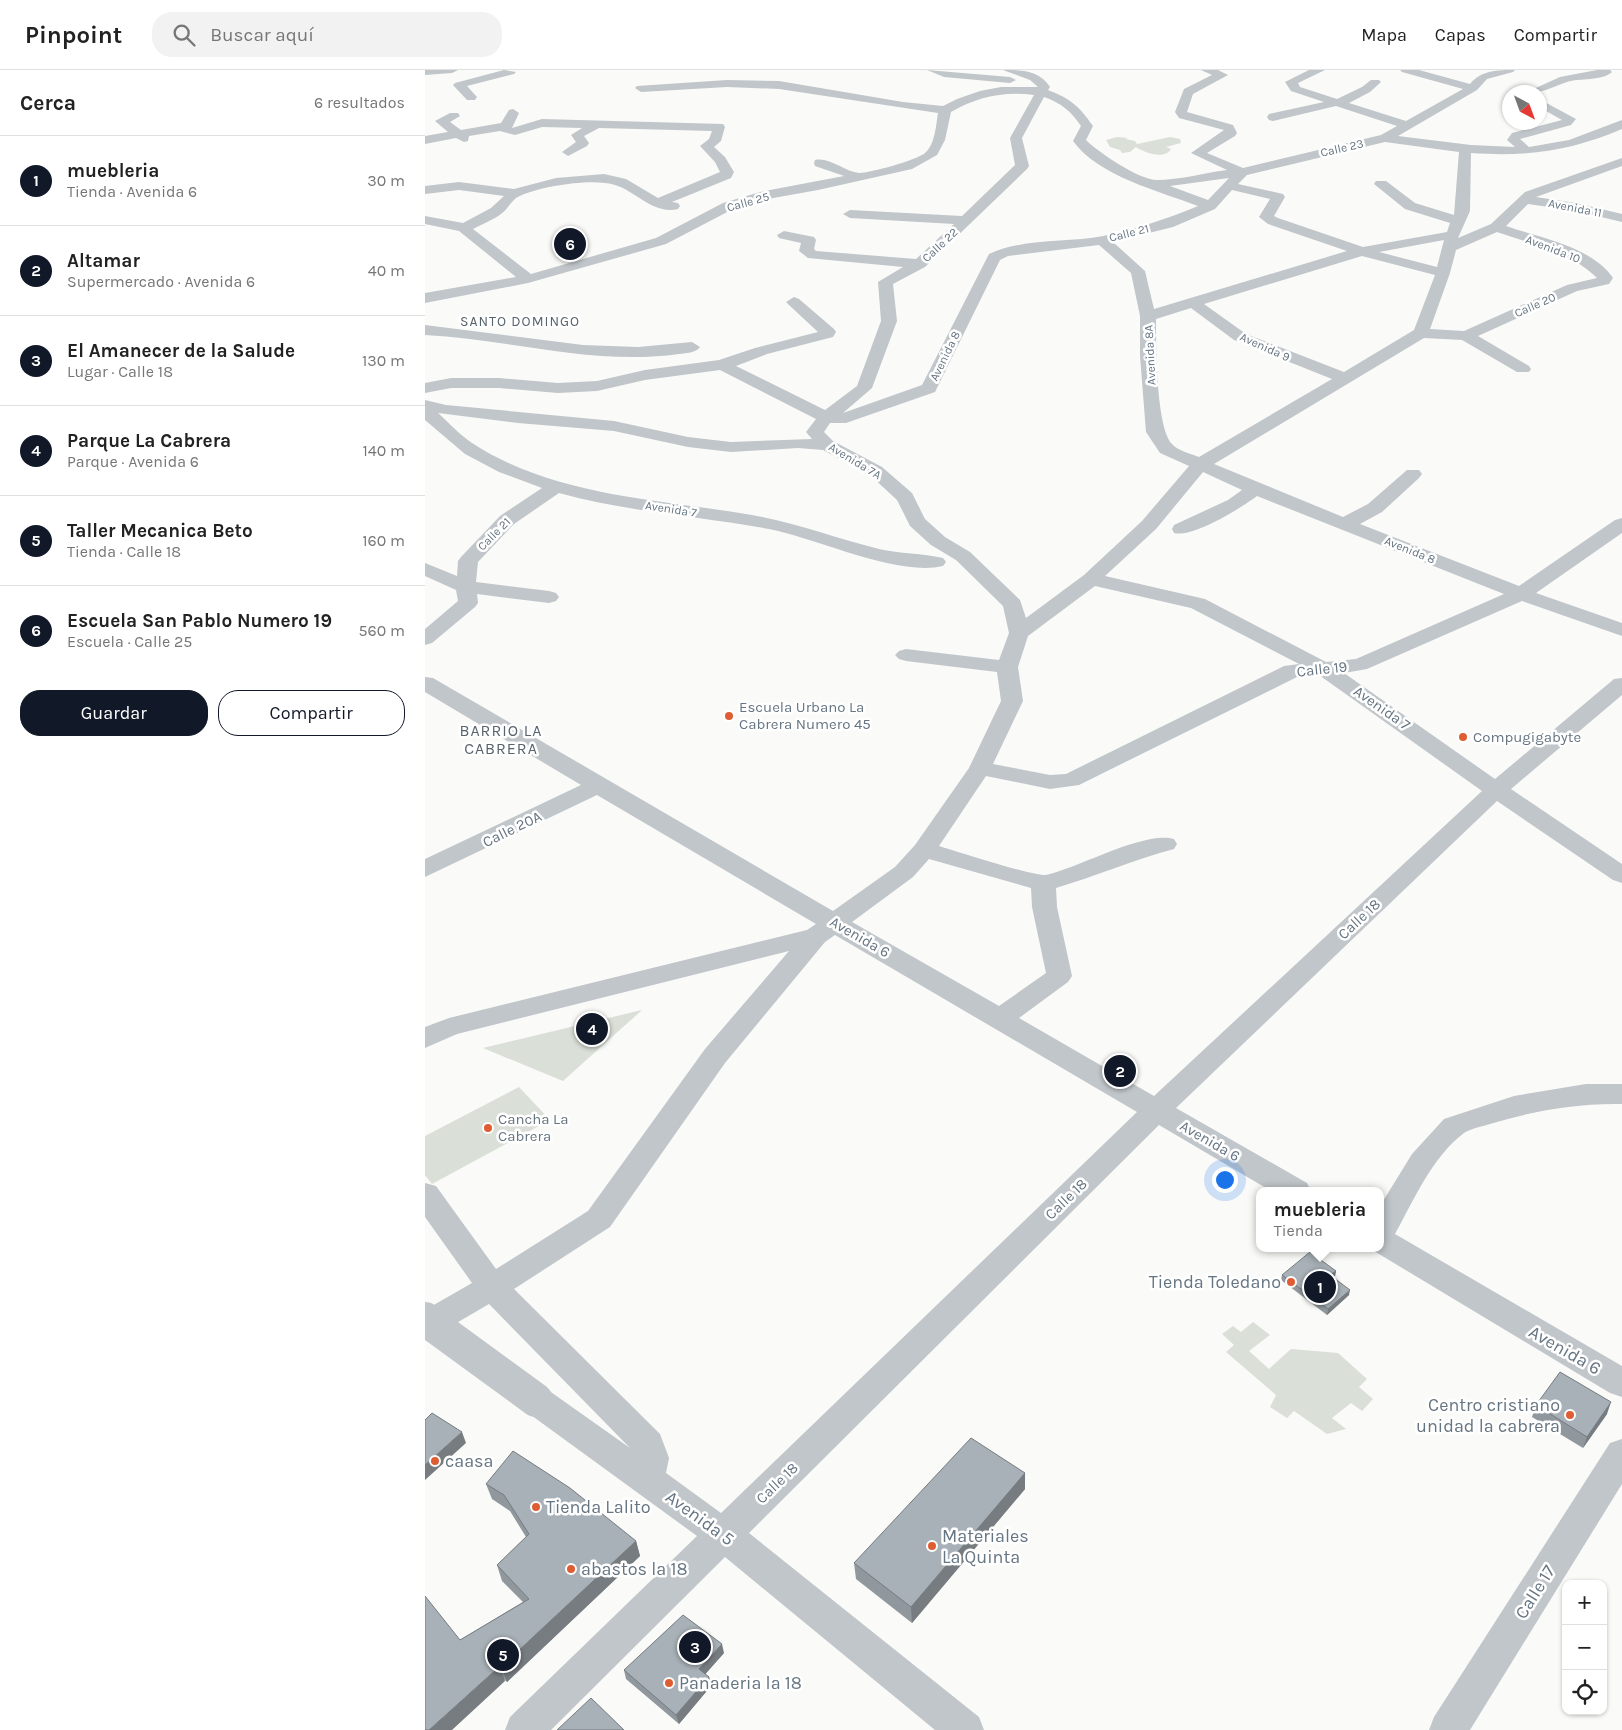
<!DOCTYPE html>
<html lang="es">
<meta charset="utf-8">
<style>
body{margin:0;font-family:Karla,sans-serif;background:#f2f2f2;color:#222}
.controls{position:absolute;right:15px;bottom:15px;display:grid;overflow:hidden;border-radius:10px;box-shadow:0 1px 4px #0004}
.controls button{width:45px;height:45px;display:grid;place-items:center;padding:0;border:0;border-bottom:1px solid #e0e0e0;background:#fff;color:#222;font:25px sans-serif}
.compass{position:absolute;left:1077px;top:15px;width:45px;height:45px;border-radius:50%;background:#fff;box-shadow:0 1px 4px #0004;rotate:139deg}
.you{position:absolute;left:799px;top:1109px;width:18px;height:18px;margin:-12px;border:4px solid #fff;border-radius:50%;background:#1a73e8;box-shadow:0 0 0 8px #1a73e833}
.badge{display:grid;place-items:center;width:32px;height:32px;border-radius:50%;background:#111827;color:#fff;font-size:16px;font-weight:700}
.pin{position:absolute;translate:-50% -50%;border:2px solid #fff;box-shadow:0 1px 5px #0006}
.popup{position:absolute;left:831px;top:1117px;width:128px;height:65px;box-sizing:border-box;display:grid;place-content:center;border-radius:10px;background:#fff;filter:drop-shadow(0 1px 4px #0005);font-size:16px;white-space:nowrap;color:#767676}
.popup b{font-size:19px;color:#222}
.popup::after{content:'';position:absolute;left:50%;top:100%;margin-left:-10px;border:10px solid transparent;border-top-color:#fff}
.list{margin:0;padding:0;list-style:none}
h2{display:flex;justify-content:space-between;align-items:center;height:65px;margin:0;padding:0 20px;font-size:21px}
h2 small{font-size:16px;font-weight:400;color:#767676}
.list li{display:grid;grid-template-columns:32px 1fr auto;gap:15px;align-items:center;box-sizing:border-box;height:90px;padding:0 20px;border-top:1px solid #e0e0e0}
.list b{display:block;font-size:19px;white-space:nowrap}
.list p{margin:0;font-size:16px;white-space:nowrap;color:#767676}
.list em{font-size:16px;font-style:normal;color:#767676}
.actions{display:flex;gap:10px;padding:15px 20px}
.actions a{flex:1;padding:11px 0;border:1px solid #111827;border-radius:20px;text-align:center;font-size:18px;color:#111827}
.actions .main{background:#111827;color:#fff}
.icon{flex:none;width:28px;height:28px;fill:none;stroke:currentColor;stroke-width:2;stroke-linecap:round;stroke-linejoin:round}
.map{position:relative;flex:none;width:1197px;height:1660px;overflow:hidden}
header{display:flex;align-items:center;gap:30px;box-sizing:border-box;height:70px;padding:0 25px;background:#fff;border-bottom:1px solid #e0e0e0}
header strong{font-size:24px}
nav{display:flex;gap:28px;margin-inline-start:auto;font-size:18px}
.search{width:350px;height:45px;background:#f2f2f2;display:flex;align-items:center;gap:12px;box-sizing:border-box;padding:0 18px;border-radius:20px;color:#767676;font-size:19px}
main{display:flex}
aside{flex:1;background:#fff}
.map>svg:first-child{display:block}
.green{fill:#dadfd7}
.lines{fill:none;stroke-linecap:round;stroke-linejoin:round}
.street{fill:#c1c6ca;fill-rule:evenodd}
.street-bridge{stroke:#c1c6ca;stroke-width:34}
.wall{fill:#90989d}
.shaded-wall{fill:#767c80}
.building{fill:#a8b1b7;stroke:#767c80}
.poi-dot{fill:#df5d32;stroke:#fff;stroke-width:2}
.labels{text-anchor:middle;stroke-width:5;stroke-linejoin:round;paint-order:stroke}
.far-street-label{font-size:12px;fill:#667582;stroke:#fff}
.far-neighbourhood-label{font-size:14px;letter-spacing:1px;fill:#57636d;stroke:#fff}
.street-label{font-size:15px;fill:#667582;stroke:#fff}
.poi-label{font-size:15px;fill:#667582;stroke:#fff;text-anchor:start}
.neighbourhood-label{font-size:16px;letter-spacing:1px;fill:#57636d;stroke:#fff}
.near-poi-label{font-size:18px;fill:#667582;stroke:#fff;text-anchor:start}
.near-street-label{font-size:18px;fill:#667582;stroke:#fff}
</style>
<header>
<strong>Pinpoint</strong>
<div class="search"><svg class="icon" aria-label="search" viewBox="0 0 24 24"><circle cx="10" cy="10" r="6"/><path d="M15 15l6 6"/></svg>Buscar aquí</div>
<nav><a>Mapa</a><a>Capas</a><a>Compartir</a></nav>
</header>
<main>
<aside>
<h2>Cerca<small>6 resultados</small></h2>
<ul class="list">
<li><span class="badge">1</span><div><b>muebleria</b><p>Tienda · Avenida 6</p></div><em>30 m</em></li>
<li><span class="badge">2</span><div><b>Altamar</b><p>Supermercado · Avenida 6</p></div><em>40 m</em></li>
<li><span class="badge">3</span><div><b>El Amanecer de la Salude</b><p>Lugar · Calle 18</p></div><em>130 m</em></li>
<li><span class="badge">4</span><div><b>Parque La Cabrera</b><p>Parque · Avenida 6</p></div><em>140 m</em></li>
<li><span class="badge">5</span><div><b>Taller Mecanica Beto</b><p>Tienda · Calle 18</p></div><em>160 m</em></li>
<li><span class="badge">6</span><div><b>Escuela San Pablo Numero 19</b><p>Escuela · Calle 25</p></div><em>560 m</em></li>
</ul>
<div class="actions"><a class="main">Guardar</a><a>Compartir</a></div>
</aside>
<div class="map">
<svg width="1197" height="1660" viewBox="0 0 1197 1660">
<rect width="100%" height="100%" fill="#fafaf8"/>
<g class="green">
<path d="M692,67L703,68L700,69L710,71L712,74L745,67L755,69L756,73L741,77L746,79C739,90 720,83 711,77L705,82L697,83L695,80L685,77L681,70Z"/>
<path d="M217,940L138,1011L58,978Z"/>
<path d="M94,1017L125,1050L7,1114L0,1105V1066Z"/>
<path d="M828,1252L845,1265L824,1281L844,1299L866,1279L913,1283L942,1309L934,1317L948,1329L937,1341L926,1333L907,1348L921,1359L902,1364L869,1341L862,1348L845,1337L851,1325L801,1282L809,1275L797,1264L808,1256L816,1262Z"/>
</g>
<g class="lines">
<g class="street">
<path d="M0,0H33L27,3L0,5Z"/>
<path d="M79,0L91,2L89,4L42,16L52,27L50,30H42L28,15L30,13Z"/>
<path d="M502,0L585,7L591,10L585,13L519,7Z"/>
<path d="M578,0C597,0 614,0 625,17L623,20C646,29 654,36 668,56L661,70C673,82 714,110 732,110C754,110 779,103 802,100L766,83L799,60L754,48L750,42L759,19L787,5L776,0H793L803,5L768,24L762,42L808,55L812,63L810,66L782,83L818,98L956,65L972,56L911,36L848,51L844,50L842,47L844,44L899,32L866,21L860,12L884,0H900L873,13L875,17L912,29L937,17L946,10H954L956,12L945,22L924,33L981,51L1038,19L977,2L975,0H994L1045,14C1056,0 1073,0 1090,0L1088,2L1062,9L1052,20L973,66L1046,75L1090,77L1082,70L1087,63L1137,50L1114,37V29L1151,49L1146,55L1095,69L1104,77L1144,70L1197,50V59C1145,81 1103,87 1046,83L1045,141L1033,168L1066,154L1100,122L1197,88V96L1111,127L1151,133L1197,144V152L1151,141L1103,134L1081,156C1115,168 1166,176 1188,208L1184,214L1152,221L1053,266L1104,296L1106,299L1104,302H1092L1037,270L999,268L789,394L918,447L943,434L982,400H994L997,404L994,408L957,442L935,454L1094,516L1190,450L1197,448V463L1111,523L1197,553V566L1097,531L942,599L919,603L1070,709L1189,609L1197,608V625L1086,719L1197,794V813L1188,810L1072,731L751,1038L882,1113L886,1121H846L734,1055L324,1463L554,1647L559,1660H510L300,1487L126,1660H80L85,1647L272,1466L99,1340L94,1330L99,1320L111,1316L123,1320L205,1378L64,1234L11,1265L0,1269V1240L47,1213L0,1147V1113L11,1116L71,1199L163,1141L280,979L364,881L32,964L0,978V957L24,948L382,860L391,854L172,725L0,807V789L156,715L0,622V607L8,608L408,841L470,797L490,775L544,698L576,631L572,602L481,591L474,589L470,585L474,581L481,579L574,590L584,563L578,536L531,490L506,475L485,456L472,430L445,405L398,380L373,378L306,382L263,377L189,361L93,353L13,343C24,353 35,365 47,373C130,427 233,429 327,445C371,453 411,468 454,479C475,484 497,483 518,488L521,492L518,496C473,507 391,468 344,459C274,446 202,442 134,423L89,454L53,492L51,512L124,521L131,523L134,527L131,531L124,533L52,524L53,533L50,537L7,573L0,575V559L33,531L31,520L0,506V493L32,506L33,491L36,487L75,446L117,418L74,402L40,384L0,350V330L21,335L189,351L263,367L306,372L387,369L381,362L391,349L295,300L220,310L172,321L133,323L74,318H26L0,323V313L26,308H74L133,313L172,311L220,300L294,290L330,278L393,262L364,235L361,232L369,227L374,229L409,259L411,262L408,267L342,284L311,296L400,340L432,316L456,251L453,212L478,197L383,188L374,181L376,173L354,168L352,165L359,161L389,167L391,170L389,179L391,181L491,189L529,154L425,148L418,144L425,140L537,146L590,95L585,68L609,25C579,21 552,27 526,42L520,70L512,85L487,99L393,120L337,130L308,139L241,174L103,213L0,233V223L91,207L34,161L0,154V146L38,153L66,138L79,126L34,120L0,124V116L34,112L89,119L131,108L179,104L201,109L233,128L295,102L290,92L275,76L284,69L287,61L174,58L159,66L164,73L162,76L143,86L137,82L151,72L146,65L157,58L117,57L90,65L75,61L44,66L43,71L39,72L31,68L0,74V66L23,62L10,51L25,43H33L35,46L25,52L36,60L76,53L84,40L88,39L94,43L87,58L117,49L298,54L300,57L296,71L289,77L300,87L309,102L306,108L247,132L253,133L255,136L253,139C228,145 211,121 190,115C169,108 116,116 95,126C87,129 83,139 76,144C68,150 57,154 48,159L106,204L231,168L298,133L335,122L419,106L390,96L389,93L390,90C405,87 420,102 434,103C445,103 492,90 500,83C510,75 511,55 513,43L354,19L302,17L216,22L210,18L212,16L302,10L354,11L478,32L518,36L532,29L555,21L576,17H613L605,10ZM619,27C636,33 646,41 656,56L648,71C673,106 734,121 773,136C742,149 711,159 678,166C641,173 598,168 564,184L497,315L418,343L447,318L472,251L468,214L500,197L602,99L604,96L597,68ZM960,72L1034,82L1029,145L990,133L961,111H951L949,114L980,139L1025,153L1022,162L938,177L853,148L849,146L860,127L858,124L813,114L822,105ZM804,108L783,130L745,116ZM807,120L845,129L834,147L843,154L922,181L729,239L720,201L688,172L748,157L790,139ZM1072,162C1106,174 1146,182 1172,208L1142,215L1039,261L1005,259L1025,203L1031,180ZM1019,170L1012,197L954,182ZM674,175L706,203L715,246V286L721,362L735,383L764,396L717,451L659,505L601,548L595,530L545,482L520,467L500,449L487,423L457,397L408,371L399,362L405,353H421L510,322L575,190L583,186ZM937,186L1010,205L989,260L919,302L821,264L779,234ZM766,238L809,270L907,309L774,387C766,384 752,380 747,374C731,357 731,274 731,249ZM778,402L817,420L803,430L749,455L747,459L749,463C768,468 816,438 832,426L1079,524L931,589L901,592L780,529L680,506L731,459ZM670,516L766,538L874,594L859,596L641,704L625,705L568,694L598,631L593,597L603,566ZM894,605L1057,721L729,1026L594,948L643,912L647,906L632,837L631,818C671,806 708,790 749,779L752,774L749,769C718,761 654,798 621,805C611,807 530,781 514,776L561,706L625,719L654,715L872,607ZM504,789L606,818L607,837L621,903L574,936L427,852L488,807ZM410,865L712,1042L296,1443L241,1403L244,1388L235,1364L89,1219L185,1157L300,993L400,872Z"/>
<path d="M1172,0H1185L1187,2C1178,11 1154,8 1142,12C1126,17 1118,24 1102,22L1135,7Z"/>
<path d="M0,255L158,275L213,277L267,272L275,277C271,283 261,283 254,284C168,296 85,269 0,265Z"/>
<path d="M1161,1014H1197V1034C1151,1033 1108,1041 1065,1054C1056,1057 1047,1058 1039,1063C1007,1087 989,1130 970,1164L1197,1296V1327L1185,1323L944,1178H955V1136L987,1084L1019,1049L1089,1026Z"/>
<path d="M1197,1369V1414L1045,1660H1004L1009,1647L1185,1373Z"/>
</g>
<path class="street-bridge" d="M0,1249L111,1330"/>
</g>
<g class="wall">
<path d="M911,1201L910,1206L908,1207L924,1225L902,1245L856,1210L857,1205Z"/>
<path d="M1111,1335L1182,1344L1158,1378L1107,1347Z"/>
<path d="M600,1403V1419L487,1553L431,1509L429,1493Z"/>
<path d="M61,1414L211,1471L215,1486L82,1612L35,1570L98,1532L77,1511L72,1495L101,1467L85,1441L67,1429Z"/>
<path d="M299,1583L280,1604L284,1607L286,1616L254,1654L201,1609L199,1600Z"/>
</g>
<g class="shaded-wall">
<path d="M911,1201L910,1206L904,1211L905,1205Z"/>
<path d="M925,1220L924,1225L902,1245L903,1239Z"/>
<path d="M1186,1332L1182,1344L1158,1378L1162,1367Z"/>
<path d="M37,1362L41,1373L0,1410V1395Z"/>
<path d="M600,1403V1419L487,1553L486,1537Z"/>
<path d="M211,1471L215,1486L82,1612L76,1597Z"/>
<path d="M297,1574L299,1583L277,1608L274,1599Z"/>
<path d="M75,1596L80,1611L27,1660H4Z"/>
<path d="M284,1607L286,1616L254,1654L251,1645Z"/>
</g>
<g class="building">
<path d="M885,1182L911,1201L905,1205L925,1220L903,1239L857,1205Z"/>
<path d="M1135,1302L1186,1332L1162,1367L1111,1335Z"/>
<path d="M7,1343L37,1362L0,1395V1350Z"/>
<path d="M546,1368L600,1403L486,1537L429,1493Z"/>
<path d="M88,1381L145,1418L211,1471L76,1597L75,1596L4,1660H0V1526L35,1570L104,1529L72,1495L104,1464L79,1425L61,1414Z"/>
<path d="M258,1545L297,1574L274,1599L284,1607L251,1645L199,1600Z"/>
<path d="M166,1628L199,1660H132Z"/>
</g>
<g class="poi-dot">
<circle cx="304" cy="646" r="5"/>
<circle cx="1038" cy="667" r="5"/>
<circle cx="63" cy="1058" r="5"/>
<circle cx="866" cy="1212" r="5"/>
<circle cx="1145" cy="1345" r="5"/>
<circle cx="10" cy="1391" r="5"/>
<circle cx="111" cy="1437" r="5"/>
<circle cx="507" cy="1476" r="5"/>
<circle cx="146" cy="1499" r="5"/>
<circle cx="244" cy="1613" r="5"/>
</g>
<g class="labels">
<g class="far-street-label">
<text transform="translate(917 78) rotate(-13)" y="4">Calle 23</text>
<text transform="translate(323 132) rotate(-16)" y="4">Calle 25</text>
<text transform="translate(1150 138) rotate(11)" y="4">Avenida 11</text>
<text transform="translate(704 163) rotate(-14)" y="4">Calle 21</text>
<text transform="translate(515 175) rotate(-43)" y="4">Calle 22</text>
<text transform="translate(1128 179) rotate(21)" y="4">Avenida 10</text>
<text transform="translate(1110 235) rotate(-24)" y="4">Calle 20</text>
<text transform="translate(840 277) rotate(24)" y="4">Avenida 9</text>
<text transform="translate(725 285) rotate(-93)" y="4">Avenida 8A</text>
<text transform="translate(520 286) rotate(-64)" y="4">Avenida 8</text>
<text transform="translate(430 391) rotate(31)" y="4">Avenida 7A</text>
<text transform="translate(246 439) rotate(9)" y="4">Avenida 7</text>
<text transform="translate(69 464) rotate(-45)" y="4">Calle 21</text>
<text transform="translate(985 480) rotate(22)" y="4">Avenida 8</text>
</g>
<g class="far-neighbourhood-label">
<text x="95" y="256">SANTO DOMINGO</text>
</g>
<g class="street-label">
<text transform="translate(897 599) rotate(-6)" y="5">Calle 19</text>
<text transform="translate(957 638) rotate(35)" y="5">Avenida 7</text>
<text transform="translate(87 759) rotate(-26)" y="5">Calle 20A</text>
<text transform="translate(934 849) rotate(-43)" y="5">Calle 18</text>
<text transform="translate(435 867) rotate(30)" y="5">Avenida 6</text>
<text transform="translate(785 1071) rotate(30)" y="5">Avenida 6</text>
<text transform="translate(641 1129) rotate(-44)" y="5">Calle 18</text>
<text transform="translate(352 1413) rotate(-44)" y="5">Calle 18</text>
</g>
<g class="poi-label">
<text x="314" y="642">Escuela Urbano La<tspan x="314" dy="17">Cabrera Numero 45</tspan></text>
<text x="1048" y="672">Compugigabyte</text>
<text x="73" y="1054">Cancha La<tspan x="73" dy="17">Cabrera</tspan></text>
</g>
<g class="neighbourhood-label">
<text x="76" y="666">BARRIO LA<tspan x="76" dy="18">CABRERA</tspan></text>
</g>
<g class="near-poi-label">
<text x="856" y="1218" text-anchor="end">Tienda Toledano</text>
<text x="1135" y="1341" text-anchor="end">Centro cristiano<tspan x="1135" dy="21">unidad la cabrera</tspan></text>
<text x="20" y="1397">caasa</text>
<text x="121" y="1443">Tienda Lalito</text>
<text x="517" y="1472">Materiales<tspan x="517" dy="21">La Quinta</tspan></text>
<text x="156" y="1505">abastos la 18</text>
<text x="254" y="1619">Panaderia la 18</text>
</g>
<g class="near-street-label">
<text transform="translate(1140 1280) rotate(30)" y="6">Avenida 6</text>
<text transform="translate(275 1448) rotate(36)" y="6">Avenida 5</text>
<text transform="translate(1110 1522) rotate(-58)" y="6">Calle 17</text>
</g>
</g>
</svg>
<div class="controls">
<button>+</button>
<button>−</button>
<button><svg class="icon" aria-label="locate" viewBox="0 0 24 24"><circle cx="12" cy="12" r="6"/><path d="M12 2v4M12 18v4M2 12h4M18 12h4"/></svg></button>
</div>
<svg class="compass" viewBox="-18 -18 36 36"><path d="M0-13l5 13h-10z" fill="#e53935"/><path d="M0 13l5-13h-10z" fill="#767676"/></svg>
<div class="you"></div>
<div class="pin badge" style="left:895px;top:1217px">1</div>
<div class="popup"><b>muebleria</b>Tienda</div>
<div class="pin badge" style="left:695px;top:1001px">2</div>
<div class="pin badge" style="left:270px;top:1577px">3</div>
<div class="pin badge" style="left:167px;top:959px">4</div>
<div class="pin badge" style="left:78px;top:1585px">5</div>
<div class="pin badge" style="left:145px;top:174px">6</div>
</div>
</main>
